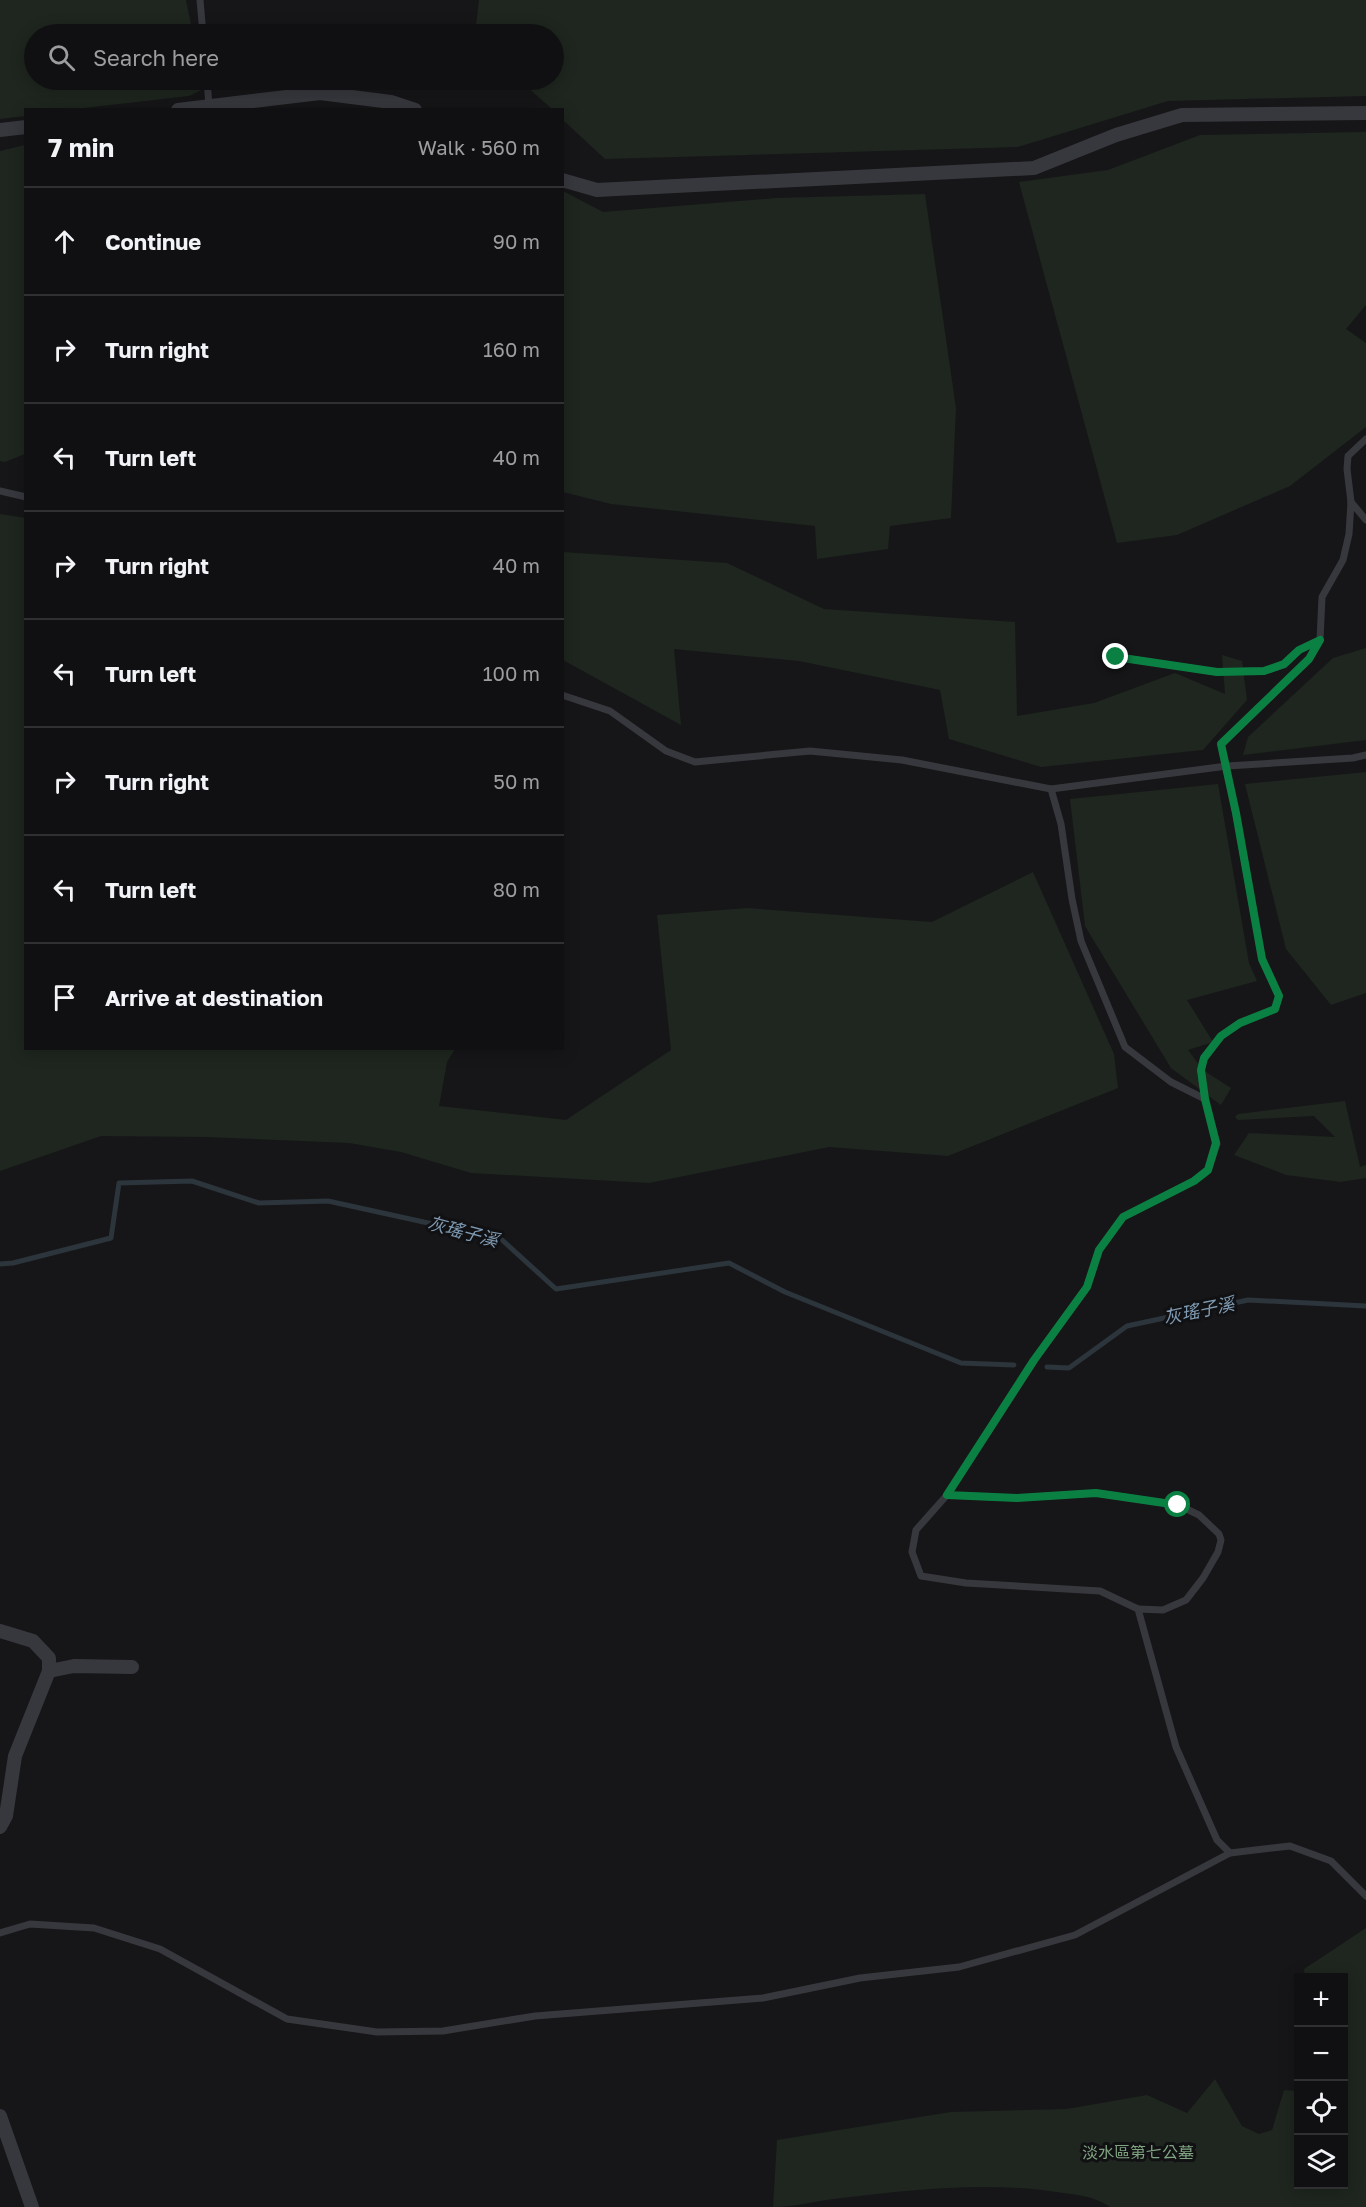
<!DOCTYPE html>
<meta charset="utf-8">
<style>
body{margin:0;font-family:"Golos Text","Noto Sans TC",sans-serif;background:#1e1e20;color:#f1f3f6}
.controls{position:absolute;right:18px;bottom:18px;display:grid;overflow:hidden;border-radius:0px;box-shadow:0 3px 15px #0003}
.controls button{width:54px;height:54px;display:grid;place-items:center;padding:0;border:0;border-bottom:2px solid #303032;background:#101012;color:#f1f3f6;font:30px sans-serif}
.stop{position:absolute;width:18px;height:18px;margin:-14px;border:4px solid #0b8043;border-radius:50%;background:#fff}
.stop.end{background:#0b8043;border-color:#fff;box-shadow:0 2px 6px #0008}
.list{margin:0;padding:0;list-style:none}
h2{display:flex;justify-content:space-between;align-items:center;height:78px;margin:0;padding:0 24px;font-size:26px}
h2 small{font-size:20px;font-weight:400;color:#9c9d9f}
.list li{display:grid;grid-template-columns:39px 1fr auto;gap:18px;align-items:center;box-sizing:border-box;height:108px;padding:0 24px;border-top:2px solid #303032}
.list b{display:block;font-size:22px;white-space:nowrap}
.list em{font-size:20px;font-style:normal;color:#9c9d9f}
.icon{flex:none;width:33px;height:33px;fill:none;stroke:currentColor;stroke-width:2;stroke-linecap:round;stroke-linejoin:round}
.map{position:relative;flex:none;width:1366px;height:2207px;overflow:hidden}
.search{position:absolute;background:#101012;box-shadow:0 3px 15px #0003;left:24px;top:24px;width:540px;height:66px;display:flex;align-items:center;gap:15px;box-sizing:border-box;padding:0 21px;border-radius:33px;color:#9c9d9f;font-size:22px}
.panel{position:absolute;background:#101012;box-shadow:0 3px 15px #0003;left:24px;top:108px;width:540px;height:942px;border-radius:0px}
.map>svg:first-child{display:block}
.green{fill:#1e261f}
.lines{fill:none;stroke-linecap:round;stroke-linejoin:round}
.stream{stroke:#2c353c;stroke-width:5}
.lane{stroke:#37383d;stroke-width:7}
.street{stroke:#37383d;stroke-width:14}
.route{stroke:#0b8043;stroke-width:8}
.labels{text-anchor:middle;stroke-width:6;stroke-linejoin:round;paint-order:stroke}
.park-label{font-size:16px;fill:#7fa381;stroke:#111113}
.water-label{font-size:18px;font-style:italic;fill:#7f9bb3;stroke:#111113}
</style>
<div class="map">
<svg width="1366" height="2207" viewBox="0 0 1366 2207">
<rect width="100%" height="100%" fill="#161618"/>
<g class="green">
<path d="M0,0H186L193,34H34V80H203L205,88L189,96L75,109L26,110L25,116L0,119Z"/>
<path d="M479,0H1366V96L1168,101L1018,147L605,159L563,120L562,110L552,109L519,80H554V34H475Z"/>
<path d="M1366,132V305L1346,329L1366,343V427L1290,486L1177,535L1117,543L1019,182L1108,170L1200,135Z"/>
<path d="M25,145V454L5,462L0,461V151Z"/>
<path d="M563,191L603,212L776,198L925,194L956,408L951,518L890,526L888,549L817,559L815,526L611,504L563,492Z"/>
<path d="M0,514L26,518V1048L455,1049L447,1062L439,1106L566,1120L671,1050L657,915L747,908L932,922L1033,872L1114,1054L1118,1088L948,1156L829,1147L649,1183L471,1173L401,1152L349,1143L206,1137L101,1136L0,1171Z"/>
<path d="M562,552L727,563L824,609L1015,622L1017,716L1094,703L1175,673L1225,694L1222,655L1242,661L1247,700L1203,750L1041,767L949,739L940,690L799,661L674,649L681,725L563,660Z"/>
<path d="M1366,648V740L1243,755L1248,737L1333,658Z"/>
<path d="M1366,772V993L1331,1005L1286,949L1245,784Z"/>
<path d="M1218,784L1249,963L1257,981L1187,1000L1213,1042L1188,1050L1203,1070L1231,1088L1221,1105L1171,1068L1085,926L1070,799Z"/>
<path d="M1345,1101L1360,1167L1366,1165V1178L1341,1182L1286,1175L1234,1155L1249,1133L1335,1137L1314,1116L1238,1120L1235,1117L1238,1114Z"/>
<path d="M1366,1928V2207H1110C1095,2197 1081,2195 1063,2193C990,2181 915,2189 842,2198C819,2200 796,2207 773,2207L777,2140L951,2112L1067,2109L1147,2095L1187,2113L1215,2079L1242,2126L1259,2134L1272,2130L1284,2090L1298,2091V2184H1344V1978L1305,1977L1304,1969Z"/>
</g>
<g class="lines">
<g class="stream">
<path d="M0,1264L13,1263L111,1238L119,1183L192,1181L259,1203L328,1201L501,1239L556,1289L729,1263L785,1292L961,1363L1014,1365"/>
<path d="M1047,1367L1069,1368L1127,1326L1248,1300L1366,1306"/>
</g>
<g class="lane">
<path d="M200,0L203,34"/>
<path d="M207,80L209,106"/>
<path d="M0,491L26,497"/>
<path d="M1351,502L1366,520"/>
<path d="M1116,657L1217,672L1264,671L1284,665L1299,650L1320,640"/>
<path d="M562,695L610,711L666,751L695,762L810,751L902,760L1051,789L1061,824L1072,899L1081,941L1125,1047L1171,1082L1205,1099L1217,1144L1208,1170L1194,1181L1123,1217L1099,1250L1087,1287L1034,1361L947,1495L916,1530L912,1552L921,1576L966,1583L1100,1591L1138,1609L1176,1747L1217,1840L1230,1853L1290,1846L1331,1861L1366,1896"/>
<path d="M1051,789L1227,766L1353,758L1366,755"/>
<path d="M1205,1099L1201,1070L1204,1058L1221,1036L1240,1023L1275,1009L1279,996L1262,959L1236,814L1221,745L1309,659L1320,640L1322,597L1343,560L1349,534L1351,502L1347,469L1348,456L1366,439"/>
<path d="M947,1495L1017,1498L1096,1493L1178,1505L1199,1515L1219,1534L1221,1540L1218,1552L1203,1578L1186,1600L1163,1610L1138,1609"/>
<path d="M0,1933L30,1924L94,1928L160,1949L287,2019L377,2032L443,2031L535,2016L763,1998L860,1978L959,1967L1075,1935L1230,1853"/>
</g>
<g class="street">
<path d="M178,110L320,93L391,102L415,110"/>
<path d="M0,130L26,127"/>
<path d="M562,180L597,190L1034,168L1116,135L1182,115L1366,113"/>
<path d="M0,1631L33,1641L49,1658V1671L15,1756L6,1816L0,1827"/>
<path d="M49,1671L74,1666L132,1667"/>
<path d="M0,2116L32,2207"/>
</g>
</g>
<g class="lines">
<path class="route" d="M1116,657L1217,672L1264,671L1284,664L1299,650L1320,640L1309,659L1221,744L1236,813L1262,959L1279,996L1275,1009L1240,1023L1221,1036L1204,1058L1201,1070L1205,1099L1216,1143L1208,1170L1194,1181L1123,1217L1099,1250L1087,1287L1034,1360L947,1495L1017,1498L1096,1493L1178,1505"/>
</g>
<g class="labels">
<g class="park-label">
<text x="1138" y="2158">淡水區第七公墓</text>
</g>
<g class="water-label">
<text transform="translate(463 1232) rotate(15)" y="6">灰瑤子溪</text>
<text transform="translate(1199 1311) rotate(-12)" y="6">灰瑤子溪</text>
</g>
</g>
</svg>
<div class="controls">
<button>+</button>
<button>−</button>
<button><svg class="icon" aria-label="locate" viewBox="0 0 24 24"><circle cx="12" cy="12" r="6"/><path d="M12 2v4M12 18v4M2 12h4M18 12h4"/></svg></button>
<button><svg class="icon" aria-label="layers" viewBox="0 0 24 24"><path d="M12 4l9 5-9 5-9-5zM3 14l9 5 9-5"/></svg></button>
</div>
<div class="stop" style="left:1178px;top:1505px"></div>
<div class="stop end" style="left:1116px;top:657px"></div>
<div class="search"><svg class="icon" aria-label="search" viewBox="0 0 24 24"><circle cx="10" cy="10" r="6"/><path d="M15 15l6 6"/></svg>Search here</div>
<section class="panel">
<h2>7 min<small>Walk · 560 m</small></h2>
<ul class="list">
<li><svg class="icon" aria-label="ahead" viewBox="0 0 24 24"><path d="M12 20V5M6 11l6-6 6 6"/></svg><div><b>Continue</b></div><em>90 m</em></li>
<li><svg class="icon" aria-label="right" viewBox="0 0 24 24"><path d="M7 20v-9h11M14 6l5 5-5 5"/></svg><div><b>Turn right</b></div><em>160 m</em></li>
<li><svg class="icon" aria-label="left" viewBox="0 0 24 24"><path d="M17 20v-9H6M10 6l-5 5 5 5"/></svg><div><b>Turn left</b></div><em>40 m</em></li>
<li><svg class="icon" aria-label="right" viewBox="0 0 24 24"><path d="M7 20v-9h11M14 6l5 5-5 5"/></svg><div><b>Turn right</b></div><em>40 m</em></li>
<li><svg class="icon" aria-label="left" viewBox="0 0 24 24"><path d="M17 20v-9H6M10 6l-5 5 5 5"/></svg><div><b>Turn left</b></div><em>100 m</em></li>
<li><svg class="icon" aria-label="right" viewBox="0 0 24 24"><path d="M7 20v-9h11M14 6l5 5-5 5"/></svg><div><b>Turn right</b></div><em>50 m</em></li>
<li><svg class="icon" aria-label="left" viewBox="0 0 24 24"><path d="M17 20v-9H6M10 6l-5 5 5 5"/></svg><div><b>Turn left</b></div><em>80 m</em></li>
<li><svg class="icon" aria-label="arrive" viewBox="0 0 24 24"><path d="M6 21V4h12l-3 4 3 4H6"/></svg><div><b>Arrive at destination</b></div></li>
</ul>
</section>
</div>
